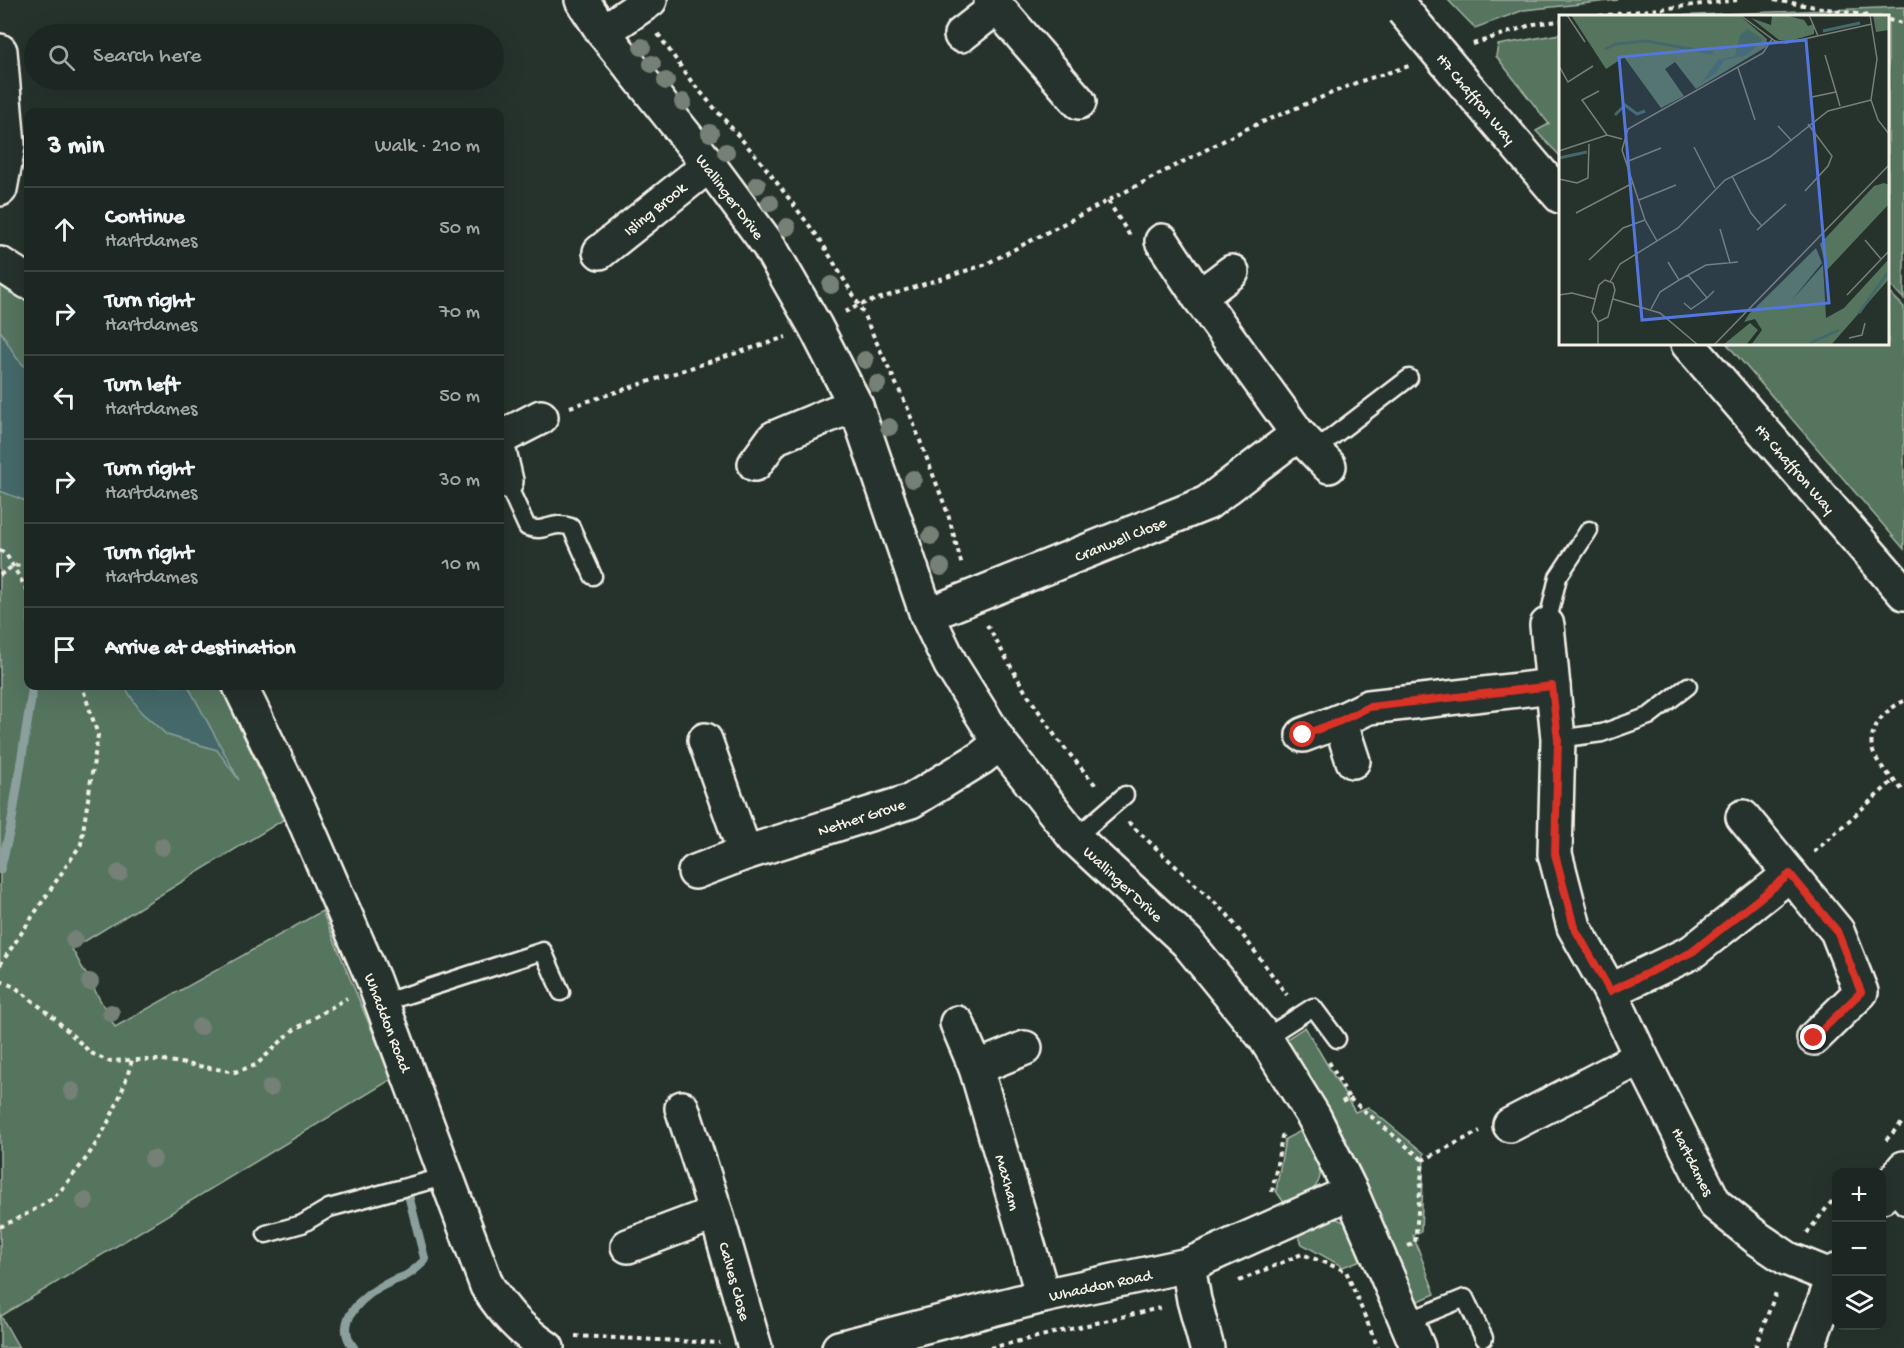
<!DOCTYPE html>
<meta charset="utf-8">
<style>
body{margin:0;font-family:"Gochi Hand",sans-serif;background:#252e2a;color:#f1f3f6}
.controls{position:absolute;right:18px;bottom:18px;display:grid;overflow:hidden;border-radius:12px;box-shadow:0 6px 24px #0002}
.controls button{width:54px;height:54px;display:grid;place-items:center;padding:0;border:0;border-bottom:2px solid #3a4340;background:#1c2622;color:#f1f3f6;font:30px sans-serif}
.stop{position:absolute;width:18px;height:18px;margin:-14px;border:4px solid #d93025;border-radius:50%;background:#fff}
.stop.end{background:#d93025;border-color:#fff;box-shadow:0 2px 6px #0008}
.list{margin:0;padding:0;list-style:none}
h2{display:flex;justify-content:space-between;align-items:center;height:78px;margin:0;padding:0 24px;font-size:26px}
h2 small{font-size:20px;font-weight:400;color:#a0a5a5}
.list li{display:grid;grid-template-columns:39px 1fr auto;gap:18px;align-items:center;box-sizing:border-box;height:84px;padding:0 24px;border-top:2px solid #3a4340}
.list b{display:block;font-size:22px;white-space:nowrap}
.list p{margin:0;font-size:20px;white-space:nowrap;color:#a0a5a5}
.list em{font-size:20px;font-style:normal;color:#a0a5a5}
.icon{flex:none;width:33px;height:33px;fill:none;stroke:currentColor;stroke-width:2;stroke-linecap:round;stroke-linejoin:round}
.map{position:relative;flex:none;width:1904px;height:1348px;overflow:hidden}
.search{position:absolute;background:#1c2622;box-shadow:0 6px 24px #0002;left:24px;top:24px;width:480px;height:66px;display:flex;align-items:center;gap:15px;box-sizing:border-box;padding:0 21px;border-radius:33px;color:#a0a5a5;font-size:22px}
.panel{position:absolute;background:#1c2622;box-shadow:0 6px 24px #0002;left:24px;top:108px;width:480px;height:582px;border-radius:12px}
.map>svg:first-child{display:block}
.green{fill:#55755f;stroke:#a4b3a4;stroke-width:1.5}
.water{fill:#45696a;stroke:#8b9f9c;stroke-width:1.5}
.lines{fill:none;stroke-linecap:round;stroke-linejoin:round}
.stream{stroke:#8b9f9c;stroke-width:9}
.service-casing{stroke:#f4f1e8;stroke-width:21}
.minor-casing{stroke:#f4f1e8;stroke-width:38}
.tertiary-casing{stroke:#f4f1e8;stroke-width:38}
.path{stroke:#f4f1e8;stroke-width:4;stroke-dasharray:4.5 4.5;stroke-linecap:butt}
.service{stroke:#26332d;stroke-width:16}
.minor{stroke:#26332d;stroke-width:33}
.tertiary{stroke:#26332d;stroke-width:33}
.tertiary-bridge-casing{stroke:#f4f1e8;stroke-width:38;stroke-linecap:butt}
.tertiary-bridge{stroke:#26332d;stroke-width:33}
.tree{fill:#748076}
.route{stroke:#d93025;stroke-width:8}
.labels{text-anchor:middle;stroke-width:5;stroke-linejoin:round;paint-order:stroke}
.street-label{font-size:16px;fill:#f4f1e8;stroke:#26332d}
.inset-river{fill:none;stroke:#45696a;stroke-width:3}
.inset-road{fill:none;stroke:#787f78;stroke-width:1.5}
.view{fill:#5377dc;fill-opacity:0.15;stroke:#5377dc;stroke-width:3}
.inset-edge{fill:none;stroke:#f4f1e8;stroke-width:3}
</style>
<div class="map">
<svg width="1904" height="1348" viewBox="0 0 1904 1348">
<rect width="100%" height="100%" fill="#26332d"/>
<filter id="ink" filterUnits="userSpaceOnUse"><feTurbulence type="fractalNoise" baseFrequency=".0167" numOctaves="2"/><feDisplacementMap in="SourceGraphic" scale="12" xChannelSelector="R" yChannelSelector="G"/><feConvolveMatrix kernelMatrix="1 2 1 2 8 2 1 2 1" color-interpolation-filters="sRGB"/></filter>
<g filter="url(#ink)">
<g class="green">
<path d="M1448,0H1618L1524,10L1475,28Z"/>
<path d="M1904,7V299L1888,283V16H1672Z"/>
<path d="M1560,34V156L1536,131L1549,124L1496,56L1498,45Z"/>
<path d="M0,284L21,288L28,299V686H220L283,820L72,949L115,1027L322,911L392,1079L1,1316L19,1348H0Z"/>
<path d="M1888,291L1904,307V549L1727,344H1888Z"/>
<path d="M1305,1027L1355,1112L1368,1107L1424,1153L1421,1231L1413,1235L1435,1294L1416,1302L1373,1206L1285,1040Z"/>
<path d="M1303,1130C1313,1148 1332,1173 1311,1191C1304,1197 1293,1200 1285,1204L1276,1191L1285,1139Z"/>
<path d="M1333,1218C1355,1223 1358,1239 1366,1258L1343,1267L1302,1244L1296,1230Z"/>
</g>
<g class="water">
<path d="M0,330L16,357L28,370V502L0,491Z"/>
<path d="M124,686H188L239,780L217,750L167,735L141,712Z"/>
</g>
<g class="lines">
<g class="stream">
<path d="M0,870L11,826L33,686"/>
<path d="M354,1348C331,1320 366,1293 390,1282C396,1279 402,1278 407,1275C414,1271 420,1265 425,1260L409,1197"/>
</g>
<g class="service-casing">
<g id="service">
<path d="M1315,450L1409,378"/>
<path d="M506,481L527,527C547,534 550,520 571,527L593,576"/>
<path d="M1547,625L1558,577L1589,530"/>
<path d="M1558,739L1602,733L1649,716L1688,686"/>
<path d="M1075,838L1125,795"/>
<path d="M382,1003L543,951L561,992"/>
<path d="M1265,1038L1313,1007L1337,1039"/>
<path d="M1887,1187L1904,1206"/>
<path d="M266,1234L302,1224L329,1208L447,1176"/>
<path d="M1406,1322L1465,1298L1484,1338"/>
</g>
</g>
<g class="minor-casing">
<g id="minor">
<path d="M582,0L603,32L709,165L769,246L815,326L856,406L927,615L951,665L1000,743L1075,838L1187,942L1265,1038L1314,1117L1351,1192L1418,1348"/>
<path d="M991,0L1079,102"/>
<path d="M603,32L650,0"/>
<path d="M961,35L997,7"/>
<path d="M0,51L8,146L0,189"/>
<path d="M1162,241L1199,297L1298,434L1329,466"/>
<path d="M600,252L709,165"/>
<path d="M0,264L28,282"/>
<path d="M1199,297L1232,272"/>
<path d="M500,438L541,417"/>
<path d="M500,455L506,481"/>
<path d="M755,464L774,438L834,413L856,406"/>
<path d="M927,615L1207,503L1298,434"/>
<path d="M1547,625L1558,739L1555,854L1574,927L1610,991"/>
<path d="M240,686L299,808L373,979L487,1286C506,1314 518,1328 547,1348"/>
<path d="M1340,721L1353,761"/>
<path d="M1303,735L1340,721L1369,707L1553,686"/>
<path d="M705,740L745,853"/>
<path d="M695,872L745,853L911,801L981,758L1000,743"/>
<path d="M1790,874L1837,931L1861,992L1814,1038"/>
<path d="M957,1023L976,1068L1043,1296"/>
<path d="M1641,1057L1610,991L1692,952L1790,874L1743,817"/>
<path d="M976,1068L1025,1048"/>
<path d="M682,1108L716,1213L755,1348"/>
<path d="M1510,1125L1641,1057L1715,1204L1757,1238L1788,1259L1833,1277"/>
<path d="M1882,1196L1904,1168"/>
<path d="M628,1246L716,1213"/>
<path d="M1188,1265L1194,1300L1207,1348"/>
<path d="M839,1348L1043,1296L1188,1265L1351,1192"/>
<path d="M1807,1348L1836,1271"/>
</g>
</g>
<g class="tertiary-casing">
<g id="tertiary">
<path d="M1463,82L1560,196"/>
<path d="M1688,344L1904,593"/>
</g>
</g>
<g class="path">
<path d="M1774,0L1869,16"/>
<path d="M1599,16L1737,0"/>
<path d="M1888,20L1904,23"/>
<path d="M658,34L691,81L762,163L821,241L859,305L908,409L948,514L962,566"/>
<path d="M1473,44L1534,24L1560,21"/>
<path d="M1108,201L1130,236"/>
<path d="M845,312L859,305L984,265L1246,129L1358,82L1409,66"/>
<path d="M570,407L786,337"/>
<path d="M0,550L6,554L28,592"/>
<path d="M0,575L13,566L28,565"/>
<path d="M987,625L1025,691L1058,740L1097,787"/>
<path d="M1904,701C1883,710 1862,735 1876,758C1883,770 1895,781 1904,792"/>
<path d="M1128,822L1227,914L1287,995"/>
<path d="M1814,852L1894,780"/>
<path d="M0,965L81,844L98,735L82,686"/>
<path d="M0,981L15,987L53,1017L91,1053L108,1061L132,1060"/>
<path d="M1329,1062L1349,1098"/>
<path d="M1342,1102L1349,1098L1423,1160"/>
<path d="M1886,1140L1904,1121"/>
<path d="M1272,1192L1282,1136L1286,1134"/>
<path d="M0,1227C20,1217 39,1209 56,1195C63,1189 68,1181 74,1174C102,1140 120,1103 132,1060H162L235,1072L256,1065L292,1031L347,998"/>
<path d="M1807,1233L1836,1196"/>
<path d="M1408,1246L1415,1243L1423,1160L1480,1131"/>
<path d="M1239,1281L1302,1254L1346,1271L1378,1348"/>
<path d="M575,1336L720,1343"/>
<path d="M990,1348L1164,1307"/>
<path d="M1755,1348L1777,1290"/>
</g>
<use href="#service" class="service"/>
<use href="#minor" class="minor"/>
<use href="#tertiary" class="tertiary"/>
<g class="tertiary-bridge-casing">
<path id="tertiary-bridge" d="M1403,10L1463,82"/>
</g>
<use href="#tertiary-bridge" class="tertiary-bridge"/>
</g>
<g class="tree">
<circle cx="642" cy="47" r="9"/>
<circle cx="652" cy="64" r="9"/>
<circle cx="666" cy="81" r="9"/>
<circle cx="683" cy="102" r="9"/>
<circle cx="710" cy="133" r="9"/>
<circle cx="726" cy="152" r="9"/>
<circle cx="757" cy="185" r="9"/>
<circle cx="770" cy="203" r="9"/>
<circle cx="787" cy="227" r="9"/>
<circle cx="831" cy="285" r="9"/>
<circle cx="865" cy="360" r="9"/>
<circle cx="877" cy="384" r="9"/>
<circle cx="889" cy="427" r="9"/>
<circle cx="913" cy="479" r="9"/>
<circle cx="931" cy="536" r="9"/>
<circle cx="941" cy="567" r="9"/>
<circle cx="162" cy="847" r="9"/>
<circle cx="119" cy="873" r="9"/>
<circle cx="74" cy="940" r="9"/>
<circle cx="90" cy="982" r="9"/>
<circle cx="111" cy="1013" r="9"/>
<circle cx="200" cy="1027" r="9"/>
<circle cx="270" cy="1088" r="9"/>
<circle cx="72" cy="1091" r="9"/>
<circle cx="153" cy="1159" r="9"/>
<circle cx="85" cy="1201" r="9"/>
</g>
</g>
<g class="lines" filter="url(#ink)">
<path class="route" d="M1303,735L1340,721L1369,707L1552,686L1558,740L1555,854L1574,927L1610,991L1692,952L1790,874L1837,931L1861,992L1814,1038"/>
</g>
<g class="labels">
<g class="street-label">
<text transform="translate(1477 98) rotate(50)" y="6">H7 Chaffron Way</text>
<text transform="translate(731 196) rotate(53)" y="6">Wallinger Drive</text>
<text transform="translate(654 208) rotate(-39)" y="6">Isling Brook</text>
<text transform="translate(1796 468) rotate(49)" y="6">H7 Chaffron Way</text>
<text transform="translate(1120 538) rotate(-22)" y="6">Cranwell Close</text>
<text transform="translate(861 816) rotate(-18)" y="6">Nether Grove</text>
<text transform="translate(1124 883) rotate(43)" y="6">Wallinger Drive</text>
<text transform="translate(389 1022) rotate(69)" y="6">Whaddon Road</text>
<text transform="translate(1694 1161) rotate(63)" y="6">Hartdames</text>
<text transform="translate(1009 1182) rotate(74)" y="6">Maxham</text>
<text transform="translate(736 1281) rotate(74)" y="6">Calves Close</text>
<text transform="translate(1100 1284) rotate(-12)" y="6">Whaddon Road</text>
</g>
</g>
<g transform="translate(1559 15)">
<rect width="330" height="330" fill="#26332d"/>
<path d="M12,0H180L208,24L207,32L137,74L116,47L106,54L125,81L102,93L65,42L47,54ZM226,0L245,5L249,11L255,9V19L231,26L220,25L192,3L212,10L213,1ZM314,0H330V15L317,17ZM325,168L330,170V189L268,255L261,229L315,171ZM257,233L263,248L233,285L264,250L267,303L285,293L330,244V264L272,330H192L203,315L196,304L185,307L190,299ZM191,308L199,315L187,330H164Z" fill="#55755f"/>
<path d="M188,14L204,24L201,29L186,41L165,45L157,58L142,68L159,45L176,41L181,20Z" fill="#45696a"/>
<path class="inset-river" d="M264,16L301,8M46,34L57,29L87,26L154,38M56,100L66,90L78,99L86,96M0,143L28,137M300,298L330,256M251,328L280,315"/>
<path class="inset-road" d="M8,0L26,27M181,0L216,26L227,28L313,9M250,0L259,21M311,0L318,44L312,85L319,105L330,119M266,40L277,77M0,51L9,67L34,51M179,53L196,105M40,76L23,85L48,120M253,82L277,77L281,91M219,111L232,125M135,132L156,173M0,136L48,120L63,124M67,147L102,133M173,161L192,198L202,210M0,164L18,168L29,163L30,129M246,176L269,151L273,141L249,109M80,185L117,170M17,198L74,168M161,214L171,248M198,215L227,189M306,225L322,244M98,226L86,205L63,135L69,114L204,38L213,24M30,245L64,213L86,205M129,260L147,250L179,247M46,265L54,268L56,275L49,302L39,307L33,297L40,270ZM120,265L129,260L148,283L155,276M51,267L61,249L119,213L166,165L211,142L269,96L312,85M0,280L13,278L36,284M288,280L330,236M54,284L101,298L139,330M125,288L132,294L148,283M92,294L101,277L120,265L109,247M39,307V330M290,323L303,320L306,308M155,330L330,150"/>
<path class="view" d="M247,25L270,288L83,305L60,42Z"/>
<rect width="330" height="330" class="inset-edge"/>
</g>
</svg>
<div class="controls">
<button>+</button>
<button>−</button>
<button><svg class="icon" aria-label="layers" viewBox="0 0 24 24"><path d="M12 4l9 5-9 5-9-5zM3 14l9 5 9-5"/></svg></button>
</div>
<div class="stop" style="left:1303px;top:735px"></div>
<div class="stop end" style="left:1814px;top:1038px"></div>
<div class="search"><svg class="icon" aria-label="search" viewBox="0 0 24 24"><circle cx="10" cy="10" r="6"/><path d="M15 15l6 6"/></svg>Search here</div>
<section class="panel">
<h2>3 min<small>Walk · 210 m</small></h2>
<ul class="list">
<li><svg class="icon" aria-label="ahead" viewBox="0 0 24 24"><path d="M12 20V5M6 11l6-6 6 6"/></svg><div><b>Continue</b><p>Hartdames</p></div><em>50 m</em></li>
<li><svg class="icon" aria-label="right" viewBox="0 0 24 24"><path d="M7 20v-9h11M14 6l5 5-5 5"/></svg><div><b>Turn right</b><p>Hartdames</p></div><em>70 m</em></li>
<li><svg class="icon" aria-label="left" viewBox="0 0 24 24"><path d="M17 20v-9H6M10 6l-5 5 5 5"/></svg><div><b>Turn left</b><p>Hartdames</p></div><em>50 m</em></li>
<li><svg class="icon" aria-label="right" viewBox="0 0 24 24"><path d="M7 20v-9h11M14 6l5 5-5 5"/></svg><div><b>Turn right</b><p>Hartdames</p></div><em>30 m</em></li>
<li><svg class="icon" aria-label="right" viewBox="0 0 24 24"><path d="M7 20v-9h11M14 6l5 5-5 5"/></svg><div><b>Turn right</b><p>Hartdames</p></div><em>10 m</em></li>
<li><svg class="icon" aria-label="arrive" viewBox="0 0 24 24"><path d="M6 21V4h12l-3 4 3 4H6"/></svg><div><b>Arrive at destination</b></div></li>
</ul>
</section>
</div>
